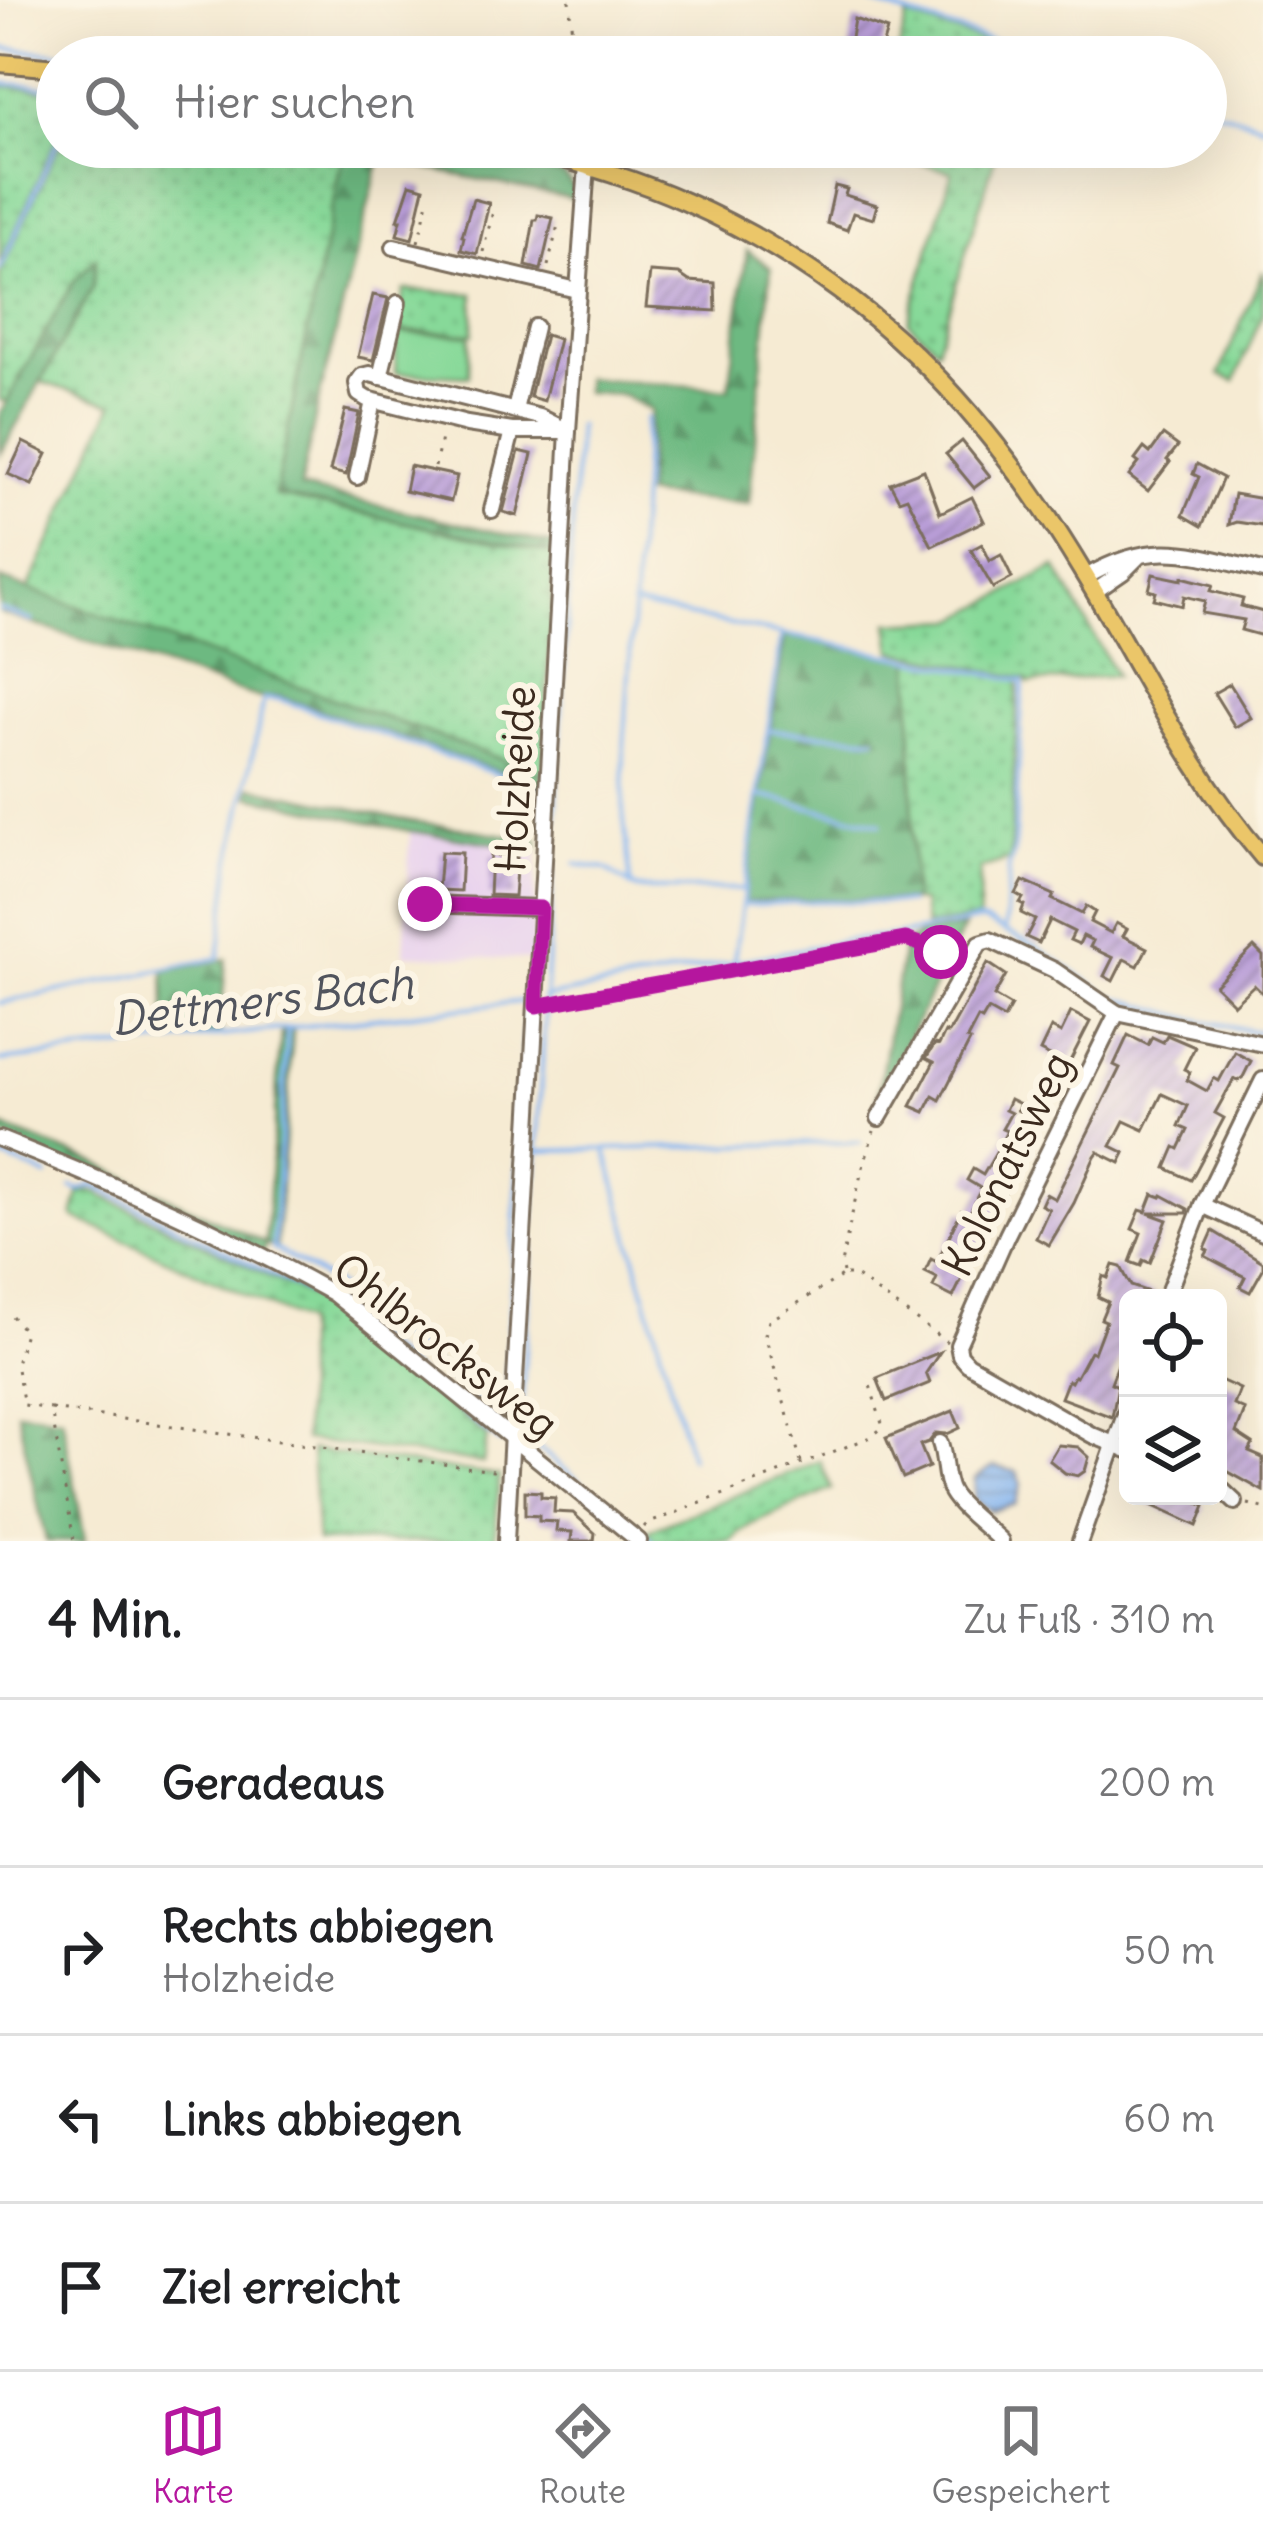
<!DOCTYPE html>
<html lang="de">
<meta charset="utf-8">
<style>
body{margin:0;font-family:Delius,sans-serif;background:#f2f2f2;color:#202124}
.controls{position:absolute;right:36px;bottom:36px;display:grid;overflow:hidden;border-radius:18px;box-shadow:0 12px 48px #0002}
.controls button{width:108px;height:108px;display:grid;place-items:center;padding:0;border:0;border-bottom:3px solid #e0e0e0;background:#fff;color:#202124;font:60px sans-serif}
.stop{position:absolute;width:36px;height:36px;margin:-27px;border:9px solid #b5179e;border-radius:50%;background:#fff}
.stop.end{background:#b5179e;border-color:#fff;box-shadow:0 3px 12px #0008}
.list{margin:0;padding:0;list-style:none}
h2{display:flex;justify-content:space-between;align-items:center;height:156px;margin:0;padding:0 48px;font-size:51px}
h2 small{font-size:39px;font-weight:400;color:#757577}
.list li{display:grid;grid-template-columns:78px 1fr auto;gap:36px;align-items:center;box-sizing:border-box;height:168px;padding:0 48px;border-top:3px solid #e0e0e0}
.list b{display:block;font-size:45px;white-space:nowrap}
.list p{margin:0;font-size:39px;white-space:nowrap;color:#757577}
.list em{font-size:39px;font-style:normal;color:#757577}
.icon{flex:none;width:66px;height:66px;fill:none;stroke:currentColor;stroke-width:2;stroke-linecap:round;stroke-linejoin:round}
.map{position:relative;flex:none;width:1263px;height:1541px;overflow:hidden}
.search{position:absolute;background:#fff;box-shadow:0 12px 48px #0002;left:36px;right:36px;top:36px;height:132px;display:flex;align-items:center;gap:30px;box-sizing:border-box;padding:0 42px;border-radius:66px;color:#757577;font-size:45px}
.sheet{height:828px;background:#fff}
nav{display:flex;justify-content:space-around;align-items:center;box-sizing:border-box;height:168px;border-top:3px solid #e0e0e0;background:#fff;font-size:33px;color:#757577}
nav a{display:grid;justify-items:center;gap:6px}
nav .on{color:#b5179e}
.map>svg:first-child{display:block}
.built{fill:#e8d2ee}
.green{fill:url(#green-dots);stroke:#61825c;stroke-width:3}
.forest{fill:url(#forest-firs);stroke:#547250;stroke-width:3}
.pitch{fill:#87d999;stroke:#61825c;stroke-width:3}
.water{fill:url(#water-rules);stroke:#607087;stroke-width:3}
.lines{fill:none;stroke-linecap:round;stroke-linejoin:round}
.stream{stroke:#85b5f0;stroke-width:4.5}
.building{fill:url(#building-hatch)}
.minor-casing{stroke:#7c6e5d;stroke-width:20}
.major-casing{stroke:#7c6e5d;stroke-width:22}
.path{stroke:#7c6e5d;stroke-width:3;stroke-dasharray:3 9;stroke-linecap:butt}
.minor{stroke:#fff;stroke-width:14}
.major{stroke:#ebc669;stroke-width:16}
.route{stroke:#b5179e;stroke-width:15}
.labels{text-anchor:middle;stroke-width:12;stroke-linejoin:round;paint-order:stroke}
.street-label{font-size:42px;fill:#3b2a1e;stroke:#fcf5e5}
.water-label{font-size:45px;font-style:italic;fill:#51545d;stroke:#fcf5e5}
</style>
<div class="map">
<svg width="1263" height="1541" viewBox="0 0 1263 1541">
<defs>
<pattern id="green-dots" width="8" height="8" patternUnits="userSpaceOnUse" patternTransform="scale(3)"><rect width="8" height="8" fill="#87d999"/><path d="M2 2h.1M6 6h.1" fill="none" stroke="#75ba83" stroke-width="1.8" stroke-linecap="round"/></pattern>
<pattern id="forest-firs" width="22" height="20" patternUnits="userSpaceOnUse" patternTransform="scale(3)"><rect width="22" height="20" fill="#6db981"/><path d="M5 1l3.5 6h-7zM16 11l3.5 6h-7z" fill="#5b9769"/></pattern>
<pattern id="water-rules" width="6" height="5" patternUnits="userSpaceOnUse" patternTransform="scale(3)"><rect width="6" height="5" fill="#85b5f0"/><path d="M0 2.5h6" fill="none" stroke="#6e93c2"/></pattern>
<pattern id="building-hatch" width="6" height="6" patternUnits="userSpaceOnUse" patternTransform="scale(3)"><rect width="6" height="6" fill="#b99ed8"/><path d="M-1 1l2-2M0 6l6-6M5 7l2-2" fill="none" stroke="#9881af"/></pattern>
</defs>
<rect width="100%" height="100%" fill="#fcf5e5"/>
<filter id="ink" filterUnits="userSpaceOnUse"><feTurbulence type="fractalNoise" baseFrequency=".00833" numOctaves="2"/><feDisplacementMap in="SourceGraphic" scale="24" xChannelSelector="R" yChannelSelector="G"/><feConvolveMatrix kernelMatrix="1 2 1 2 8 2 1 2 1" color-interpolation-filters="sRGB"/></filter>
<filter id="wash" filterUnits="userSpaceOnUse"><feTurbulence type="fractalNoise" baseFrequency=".004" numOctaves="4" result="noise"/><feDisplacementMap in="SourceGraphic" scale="48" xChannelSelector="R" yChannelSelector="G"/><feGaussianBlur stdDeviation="2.7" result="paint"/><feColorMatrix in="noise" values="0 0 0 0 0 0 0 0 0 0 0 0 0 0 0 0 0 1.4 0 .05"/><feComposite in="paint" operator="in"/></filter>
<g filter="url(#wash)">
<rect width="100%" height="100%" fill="#f6ebd3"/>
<path class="built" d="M410,831L537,849L532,960L404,954Z"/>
<g class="green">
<path d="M907,17L1036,57H897Z"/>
<path d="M0,86L57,91V137L0,264Z"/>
<path d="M58,147H344L275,495L554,554L543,774L28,590L113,404L41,382L93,287L95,260L74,281L7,402L0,400V274Z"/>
<path d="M876,147H998L937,348L908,322L952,172L875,151Z"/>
<path d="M1263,271V313L1235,381L1219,375Z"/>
<path d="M404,290L474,294L473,334L396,331Z"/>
<path d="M1056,567L1116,676L1028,683L1027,679L893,651L889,623L955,620Z"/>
<path d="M911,660L1018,681L1010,860L980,869L979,919L925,926L922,902L913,901Z"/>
<path d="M92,1191L330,1306L487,1437L483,1463L304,1440V1322L73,1217L79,1193Z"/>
<path d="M311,1450L499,1476L495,1541H317Z"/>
<path d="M820,1461L832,1489L751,1525L731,1541H655L647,1534L652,1529Z"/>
</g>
<g class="forest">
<path d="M344,147H454L564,175L574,188V199L380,159L320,395L300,488L555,545L554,554L275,495Z"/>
<path d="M747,250L771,268L749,504L645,495L651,411L623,395L585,392V378L729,389Z"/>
<path d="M96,259L93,287L0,455V414L74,281Z"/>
<path d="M0,579L543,774L541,786L279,696L260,698L0,613Z"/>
<path d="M785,636L911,660L913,901L821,899L744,902Z"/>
<path d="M251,787L411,821L538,840L537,849L410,831L249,796Z"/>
<path d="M964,927L877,1100L904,944L924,933Z"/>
<path d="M226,959L220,1032L166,1038L164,971Z"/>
<path d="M293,1031L276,1248L266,1244L263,1252L0,1134V1126L96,1163L265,1243L281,1033Z"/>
<path d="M17,1411L62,1416L85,1541H46Z"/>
</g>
<path class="pitch" d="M397,333L470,335L469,376L395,373Z"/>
<path class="water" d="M994,1466L1017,1472L1021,1485L1015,1504L991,1511L974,1499L975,1478Z"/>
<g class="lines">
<g class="stream">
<path d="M861,0L1044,57"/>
<path d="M0,48L95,57"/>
<path d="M0,83L57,88"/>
<path d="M1206,107L1263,125"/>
<path d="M0,269L57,143"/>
<path d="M633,605L1023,681L1014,853L1009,867L1005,931"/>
<path d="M0,610L32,621"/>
<path d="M768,730L875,738"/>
<path d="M758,795L881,824"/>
<path d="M575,864L605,869L637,889H745"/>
<path d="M631,887L623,811L624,748L646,418"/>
<path d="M742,905L820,901L909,903"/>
<path d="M734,960L782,633"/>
<path d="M543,998L849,940L892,936L977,921L986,922L1038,948L1110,996L1188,1018L1263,1033"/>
<path d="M0,1003L219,958L231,860L264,699H279L541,789"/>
<path d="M545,1003L578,425"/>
<path d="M545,1013L521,1418L526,1438L633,1525"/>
<path d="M288,1028L273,1248L335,1284L500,1418L505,1411L526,1000"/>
<path d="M0,1061L525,1001"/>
<path d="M606,1150L690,1457"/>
<path d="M537,1151L860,1142"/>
<path d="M0,1156L47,1176"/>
<path d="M72,1187L79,1190L93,1185L331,1304L500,1442"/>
<path d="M645,1535L652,1541"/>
</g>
</g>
<g id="blocks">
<g class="building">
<path d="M854,19L887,30L879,57L861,52L860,57H848Z"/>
<path d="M410,184L424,188L412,239L397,235L401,220H398Z"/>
<path d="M835,186L847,189L845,195L877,205L873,219L853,213L847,230L827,223Z"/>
<path d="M473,199L489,203L477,254L461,250L464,237L462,236Z"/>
<path d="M538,215L553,218L541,270L526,266L534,220H537Z"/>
<path d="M650,272L679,274L689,281L715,283L716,311L646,307Z"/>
<path d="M373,295L388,298L373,360L358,357Z"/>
<path d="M545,335L559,339L544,401L530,397Z"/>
<path d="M345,410L359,413L346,475L330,471Z"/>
<path d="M1163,435L1178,446L1167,460L1170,462L1148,491L1129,476L1139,463L1135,460L1144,448L1150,453Z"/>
<path d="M962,441L990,476L974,488L946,454Z"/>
<path d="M23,442L47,454L32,485L8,474Z"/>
<path d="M519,451L532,454L517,516L503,512Z"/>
<path d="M1197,464L1223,478L1202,526L1183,515L1199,477L1193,474Z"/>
<path d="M410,466L457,476L451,501L405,491Z"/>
<path d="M924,470L940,513L972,497L984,521L932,546L907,497L899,500L890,483Z"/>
<path d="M1234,494L1263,499V526L1237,522L1229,525Z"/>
<path d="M982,544L990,561L1001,555L1012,578L993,588L971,550Z"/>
<path d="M1153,574L1182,580V577L1213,585L1211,591L1243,599L1241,606L1263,612V636L1241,630L1244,620L1202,613L1205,601L1184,596L1182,606L1154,599L1156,592L1149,590Z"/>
<path d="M1230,684L1251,718L1235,727L1214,693Z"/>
<path d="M441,852L462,853L460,891L438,890Z"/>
<path d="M491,855L517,857L514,896L489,895Z"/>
<path d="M1023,881L1054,895L1052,899L1082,914L1086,906L1095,912L1090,922L1111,933L1116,923L1127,929L1123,936L1147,948L1138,966L1124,959L1113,981L1104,976L1113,958L1090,947L1093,941L1083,936L1079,944L1070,940L1074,932L1050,920L1039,943L1026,937L1035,920L1021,913L1024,905L1020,903L1023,898L1016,894Z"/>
<path d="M1254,947L1263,956V994L1254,985L1234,1004L1215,985Z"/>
<path d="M988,963L1006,975L994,996L1011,1006L1004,1019L988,1010L982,1020L978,1018L967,1039L970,1041L940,1100L933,1096L925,1112L911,1106L934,1062L926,1058L935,1044L939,1045L945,1032L948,1033L954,1024Z"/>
<path d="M1071,1012L1090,1022L1068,1065L1040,1051L1051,1028L1061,1033Z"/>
<path d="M1128,1035L1148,1045L1152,1037L1163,1042L1167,1035L1195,1047L1184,1069L1190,1072L1187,1080L1207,1091L1214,1078L1219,1081L1235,1052L1251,1061L1243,1077L1238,1081L1234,1079L1215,1113L1224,1118L1191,1180L1166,1168L1175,1147L1179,1149L1188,1130L1179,1126L1188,1106L1162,1094L1144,1130L1124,1121L1111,1146L1125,1153L1120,1163L1098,1152L1095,1156L1074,1203L1049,1245L1036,1238L1049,1209L1041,1205L1046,1194L1055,1199L1120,1068L1114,1065Z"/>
<path d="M1010,1099L1020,1104L1017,1110L1041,1121L1033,1136L1026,1133L1014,1159L1020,1162L953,1297L933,1287L937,1278L925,1272L931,1259L937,1262L961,1211L969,1214L982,1189L967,1180L973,1169L983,1175L997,1151L1007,1131L1002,1129L1011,1113L1005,1110Z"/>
<path d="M1153,1194L1161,1197L1162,1195L1188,1209L1187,1213H1148L1167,1220L1150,1263L1143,1260L1141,1266L1130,1262L1141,1233L1132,1229L1140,1210L1146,1212Z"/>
<path d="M1213,1231L1263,1262V1269L1250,1292L1240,1287L1245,1277L1205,1256L1208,1251L1205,1249Z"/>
<path d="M1113,1265L1121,1267L1131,1286L1155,1294V1298H1128V1338L1111,1383L1118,1386L1112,1417L1061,1398L1068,1380L1071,1382L1074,1376L1076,1377L1090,1351L1094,1353L1106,1321L1101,1319L1108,1302L1098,1297L1103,1276L1108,1278Z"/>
<path d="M940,1352L926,1373L930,1383L886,1401L877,1378Z"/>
<path d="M1218,1379L1240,1389L1234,1405L1245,1410L1236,1433L1253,1444L1249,1452L1263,1458V1491L1218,1466Z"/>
<path d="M953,1411L960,1428L947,1434L936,1433L929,1442L920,1445L929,1467L903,1478L886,1438Z"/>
<path d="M1058,1445L1078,1447L1089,1457L1085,1471L1078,1476L1065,1473L1049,1460Z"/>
<path d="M525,1491L541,1492V1497L555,1498L554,1512L573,1513L595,1533L594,1541H571L572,1532L556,1531L557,1522L539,1521V1516L525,1515Z"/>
<path d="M1131,1496H1182L1205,1506L1197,1526Z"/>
</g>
</g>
</g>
<g filter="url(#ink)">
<use href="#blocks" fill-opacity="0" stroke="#7c6e5d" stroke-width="3"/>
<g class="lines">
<g class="minor-casing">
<g id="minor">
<path d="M394,247L577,290"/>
<path d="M370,374L540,417L568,431H512L467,424L367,399L359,394L357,383L362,376Z"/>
<path d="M380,377L398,303"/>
<path d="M515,410L535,327"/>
<path d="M357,477L373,401"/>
<path d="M492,510L512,431"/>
<path d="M1086,577C1154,537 1192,554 1263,571"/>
<path d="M1094,592L1123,572L1138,557"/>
<path d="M425,904L541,908"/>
<path d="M1117,1013L1007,1235L958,1345L960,1355L968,1364L1092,1435L1128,1450"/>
<path d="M879,1118L980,943L990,940L1054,970L1117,1013L1263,1044"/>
<path d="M0,1139C114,1184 227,1234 334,1294L639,1541"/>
<path d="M1202,1205L1263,1233"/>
<path d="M1166,1298L1202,1205L1263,1080"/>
<path d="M940,1443C946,1459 943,1477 951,1492C960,1508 988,1528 1001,1541"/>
<path d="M1218,1486L1235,1502"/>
<path d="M506,1541L568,431L587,165"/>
<path d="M1080,1541L1128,1406"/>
</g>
</g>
<g class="major-casing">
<g id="major">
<path d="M0,63L57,68"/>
<path d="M522,147C578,163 633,178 686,202C868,283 983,405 1084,574C1142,670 1189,771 1263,857"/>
</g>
</g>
<g class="path">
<path d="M569,0L574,57"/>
<path d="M418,242L429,197"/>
<path d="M483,252L494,207"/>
<path d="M548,266L559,221"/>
<path d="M435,467L442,433"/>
<path d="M548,1004L906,939L954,959"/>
<path d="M843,1273L841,1264L861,1174L874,1131"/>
<path d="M846,1275H854L947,1342"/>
<path d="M12,1316L25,1332L16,1364L24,1405L51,1409L74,1541"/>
<path d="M51,1409L493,1471L497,1469"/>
<path d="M801,1462L765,1335L769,1321L845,1274"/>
<path d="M1248,1504L1263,1508"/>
<path d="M644,1527L647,1524L871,1437L883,1427L869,1382"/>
</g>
<use href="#minor" class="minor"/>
<use href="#major" class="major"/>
</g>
</g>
<g class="lines" filter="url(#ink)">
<path class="route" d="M425,904L541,908L536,1006L906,939L941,952"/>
</g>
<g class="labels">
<g class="street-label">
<text transform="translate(515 779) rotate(-87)" y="15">Holzheide</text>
<text transform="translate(1007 1164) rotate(-64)" y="15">Kolonatsweg</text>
<text transform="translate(446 1346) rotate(38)" y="15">Ohlbrocksweg</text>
</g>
<g class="water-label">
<text transform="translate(262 1001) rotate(-7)" y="16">Dettmers Bach</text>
</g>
</g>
</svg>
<div class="controls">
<button><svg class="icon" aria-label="locate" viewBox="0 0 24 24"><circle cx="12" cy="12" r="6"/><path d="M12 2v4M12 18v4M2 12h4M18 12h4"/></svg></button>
<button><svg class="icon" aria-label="layers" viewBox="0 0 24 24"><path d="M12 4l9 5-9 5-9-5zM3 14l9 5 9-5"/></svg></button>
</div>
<div class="stop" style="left:941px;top:952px"></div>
<div class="stop end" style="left:425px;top:904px"></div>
<div class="search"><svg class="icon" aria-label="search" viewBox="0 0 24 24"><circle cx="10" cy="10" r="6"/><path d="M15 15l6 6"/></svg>Hier suchen</div>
</div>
<section class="sheet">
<h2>4 Min.<small>Zu Fuß · 310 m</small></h2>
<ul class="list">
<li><svg class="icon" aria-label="ahead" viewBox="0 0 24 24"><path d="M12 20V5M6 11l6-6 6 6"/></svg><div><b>Geradeaus</b></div><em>200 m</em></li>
<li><svg class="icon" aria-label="right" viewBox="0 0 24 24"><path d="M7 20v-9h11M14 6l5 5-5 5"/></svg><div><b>Rechts abbiegen</b><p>Holzheide</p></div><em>50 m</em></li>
<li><svg class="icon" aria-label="left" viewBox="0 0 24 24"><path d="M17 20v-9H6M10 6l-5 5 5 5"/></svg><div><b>Links abbiegen</b></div><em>60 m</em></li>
<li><svg class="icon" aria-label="arrive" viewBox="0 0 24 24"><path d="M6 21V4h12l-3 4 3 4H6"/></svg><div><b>Ziel erreicht</b></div></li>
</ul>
</section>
<nav>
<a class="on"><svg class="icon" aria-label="map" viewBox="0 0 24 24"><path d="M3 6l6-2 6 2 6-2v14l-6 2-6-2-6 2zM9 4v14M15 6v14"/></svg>Karte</a>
<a><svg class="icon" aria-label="directions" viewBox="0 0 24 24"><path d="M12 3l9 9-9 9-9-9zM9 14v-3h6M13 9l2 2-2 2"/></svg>Route</a>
<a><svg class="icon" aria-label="saved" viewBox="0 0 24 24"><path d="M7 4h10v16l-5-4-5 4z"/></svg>Gespeichert</a>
</nav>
